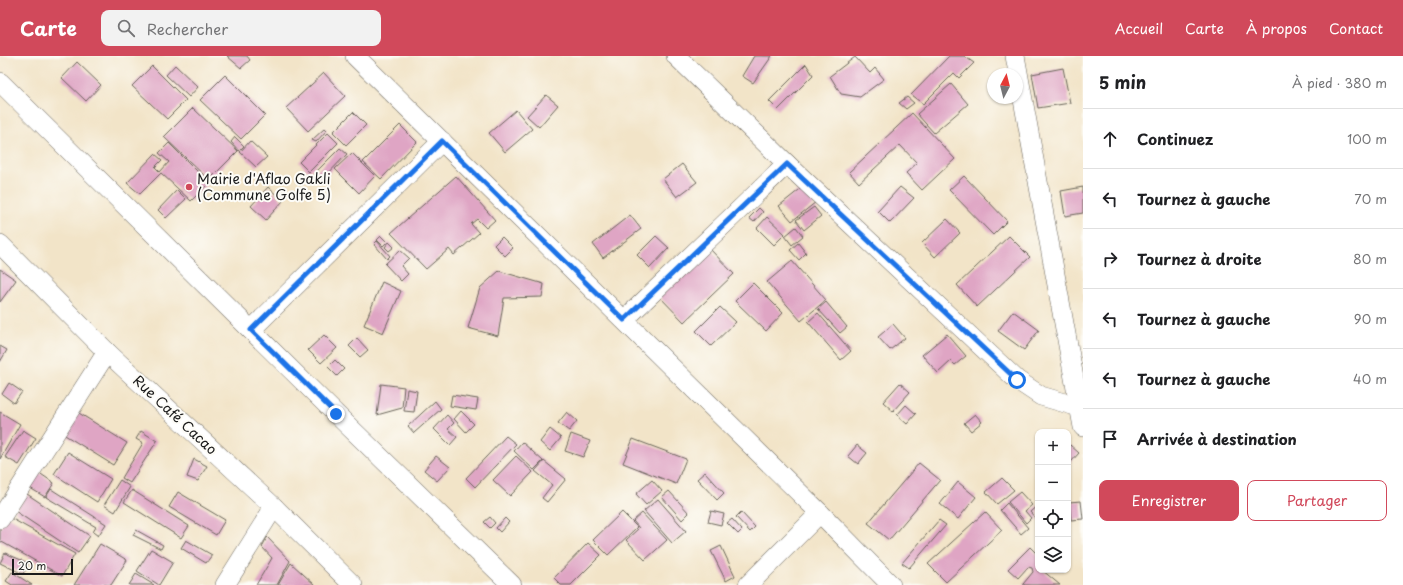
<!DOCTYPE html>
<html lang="fr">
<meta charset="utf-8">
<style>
body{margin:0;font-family:"Playpen Sans",sans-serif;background:#f2f2f2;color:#202124}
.controls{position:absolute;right:12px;bottom:12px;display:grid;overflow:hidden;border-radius:8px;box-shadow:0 1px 3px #0004}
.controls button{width:36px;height:36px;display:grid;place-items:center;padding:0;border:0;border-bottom:1px solid #e0e0e0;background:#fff;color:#202124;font:20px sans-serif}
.compass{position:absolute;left:987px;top:12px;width:36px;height:36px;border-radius:50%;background:#fff;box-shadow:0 1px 3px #0004;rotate:7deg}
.scale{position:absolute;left:12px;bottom:10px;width:61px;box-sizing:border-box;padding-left:4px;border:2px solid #1c1c1c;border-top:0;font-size:11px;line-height:14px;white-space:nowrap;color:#1c1c1c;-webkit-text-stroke:3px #fdfcf7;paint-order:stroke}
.stop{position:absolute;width:12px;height:12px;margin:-9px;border:3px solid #1a73e8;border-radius:50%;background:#fff}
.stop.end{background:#1a73e8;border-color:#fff;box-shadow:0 1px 4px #0008}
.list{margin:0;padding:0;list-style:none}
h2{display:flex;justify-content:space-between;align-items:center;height:52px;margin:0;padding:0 16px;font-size:17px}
h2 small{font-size:13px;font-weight:400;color:#757577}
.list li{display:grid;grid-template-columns:26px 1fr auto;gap:12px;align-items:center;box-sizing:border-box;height:60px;padding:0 16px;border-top:1px solid #e0e0e0}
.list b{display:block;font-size:15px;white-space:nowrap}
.list em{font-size:13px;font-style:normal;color:#757577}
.actions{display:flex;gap:8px;padding:12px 16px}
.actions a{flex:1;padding:9px 0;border:1px solid #d1495b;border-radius:8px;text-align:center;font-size:14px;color:#d1495b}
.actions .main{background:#d1495b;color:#fff}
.icon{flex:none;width:22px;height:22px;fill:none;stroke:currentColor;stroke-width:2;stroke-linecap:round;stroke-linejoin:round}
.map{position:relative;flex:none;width:1083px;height:529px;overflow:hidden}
header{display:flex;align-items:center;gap:24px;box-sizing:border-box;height:56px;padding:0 20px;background:#d1495b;color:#fff}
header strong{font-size:19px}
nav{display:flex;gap:22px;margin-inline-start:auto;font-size:14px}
.search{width:280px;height:36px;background:#f2f2f2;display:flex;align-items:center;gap:10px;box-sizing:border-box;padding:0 14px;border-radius:8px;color:#757577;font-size:15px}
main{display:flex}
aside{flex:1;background:#fff}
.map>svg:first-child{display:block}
.building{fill:#dfa5c4}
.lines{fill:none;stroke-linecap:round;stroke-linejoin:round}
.street-casing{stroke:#676258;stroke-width:20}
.street{stroke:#fff;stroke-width:19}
.route{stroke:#1a73e8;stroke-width:5}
.poi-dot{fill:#d1495b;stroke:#fdfcf7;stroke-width:1.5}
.labels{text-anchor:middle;stroke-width:4;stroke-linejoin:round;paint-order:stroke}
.poi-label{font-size:14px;fill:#1c1c1c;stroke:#fdfcf7;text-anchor:start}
.street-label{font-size:14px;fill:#1c1c1c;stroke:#fdfcf7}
</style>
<header>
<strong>Carte</strong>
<div class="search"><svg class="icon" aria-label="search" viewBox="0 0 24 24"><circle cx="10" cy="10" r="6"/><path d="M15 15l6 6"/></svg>Rechercher</div>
<nav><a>Accueil</a><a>Carte</a><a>À propos</a><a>Contact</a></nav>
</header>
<main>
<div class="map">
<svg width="1083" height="529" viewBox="0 0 1083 529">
<rect width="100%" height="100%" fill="#fdfcf7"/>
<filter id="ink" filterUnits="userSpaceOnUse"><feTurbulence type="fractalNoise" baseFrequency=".025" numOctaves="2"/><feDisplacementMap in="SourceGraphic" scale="8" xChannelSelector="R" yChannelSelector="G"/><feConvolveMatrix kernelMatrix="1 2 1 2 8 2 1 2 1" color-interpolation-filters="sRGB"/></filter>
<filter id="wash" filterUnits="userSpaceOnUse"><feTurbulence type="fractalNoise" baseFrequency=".012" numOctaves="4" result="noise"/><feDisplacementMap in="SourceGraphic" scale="16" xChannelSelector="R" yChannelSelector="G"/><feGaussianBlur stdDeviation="0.9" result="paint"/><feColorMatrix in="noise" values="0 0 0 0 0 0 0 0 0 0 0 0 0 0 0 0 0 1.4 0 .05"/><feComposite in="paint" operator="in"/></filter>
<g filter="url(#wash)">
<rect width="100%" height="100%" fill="#f2e4c8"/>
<g id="blocks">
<g class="building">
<path d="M227,0H247L250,4L241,12Z"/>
<path d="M754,0H772L753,27L742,20Z"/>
<path d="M949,0H964L974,7L959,22L954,17L923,48L911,39Z"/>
<path d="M855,1L870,17L875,12L884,23L860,41L841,38L830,20Z"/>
<path d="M77,6L101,29L86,45L62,22Z"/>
<path d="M806,8L813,19L778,54L769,45Z"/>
<path d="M175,9L198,31L189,41L166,19Z"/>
<path d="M152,10L186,44L167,63L132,30Z"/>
<path d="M1063,12L1070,47L1038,52L1032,18Z"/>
<path d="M324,17L345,40L308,75L286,52Z"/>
<path d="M225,19L265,59L241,83L200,44Z"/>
<path d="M951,28L968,48L934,77L917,58Z"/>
<path d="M546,39L558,49L539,71L527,60Z"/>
<path d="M907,41L914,47L906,53L899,47Z"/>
<path d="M193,52L238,95L209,124L164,81Z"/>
<path d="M516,54L532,73L505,96L489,77Z"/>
<path d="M353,56L366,69L346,89L333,76Z"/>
<path d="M912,57L955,103L922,134L906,117L917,107L900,89L859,127L849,116Z"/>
<path d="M400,69L417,86L381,123L363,106Z"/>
<path d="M325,72L327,74L316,86L312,84Z"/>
<path d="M328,77L338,87L309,116L299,106Z"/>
<path d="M235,81L244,90L239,95L231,86Z"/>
<path d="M250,85L267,101L256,111L240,96Z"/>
<path d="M169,87L209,127L191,145L161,117L140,138L127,127L155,98L162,104L155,111L160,116L169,106L159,97Z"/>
<path d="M340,92L347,98L321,125L314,118Z"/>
<path d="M352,97L375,120L359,137L335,113Z"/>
<path d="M682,108L697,126L677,141L663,123Z"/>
<path d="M456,120L495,164L486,172L477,163L471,168L479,177L454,199L449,193L426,213L391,177Z"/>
<path d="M964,120L1007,165L993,179L949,134Z"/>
<path d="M804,130L816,146L792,165L779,150Z"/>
<path d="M268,131L283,145L266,164L251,150Z"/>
<path d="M900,131L914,142L890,167L878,155Z"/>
<path d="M1083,131V157L1065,160L1061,135Z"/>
<path d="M177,134L186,143L166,162L158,154Z"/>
<path d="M814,151L821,160L804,174L796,164Z"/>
<path d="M759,152L763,156L754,166L749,162Z"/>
<path d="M630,159L641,173L603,202L593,188Z"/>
<path d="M767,161L785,178L774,189L757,172Z"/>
<path d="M947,163L960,177L935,201L922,187Z"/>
<path d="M796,171L803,180L792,189L785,180Z"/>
<path d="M381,180L387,186L383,190L377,184Z"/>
<path d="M656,180L669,192L650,212L637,199Z"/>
<path d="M1009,180L1030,201L977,251L957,229Z"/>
<path d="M502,181L513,192L505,200L494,189Z"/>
<path d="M377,185L390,200L387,203L374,188Z"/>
<path d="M389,186L394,191L389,195L385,191Z"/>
<path d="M798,187L806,197L799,204L790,194Z"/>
<path d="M708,191L734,218L684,266L657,238Z"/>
<path d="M400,194L409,202L401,210L408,218L401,225L385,208Z"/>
<path d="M792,205L826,244L801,265L767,226Z"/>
<path d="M0,213L16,224L0,246Z"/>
<path d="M499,215L544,228L542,241L504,242L498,280L468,272L480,232Z"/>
<path d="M382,226L401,235L383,277L364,269Z"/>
<path d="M753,227L783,257L766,275L735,245Z"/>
<path d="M826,246L847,271L840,277L818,253Z"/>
<path d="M720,251L736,266L711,290L696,275Z"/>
<path d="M1013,255L1039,274L1024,294L998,275Z"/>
<path d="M818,257L851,295L841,304L808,266Z"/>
<path d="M893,268L905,282L890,294L878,281Z"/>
<path d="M947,278L966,300L955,309L951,305L938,317L922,299Z"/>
<path d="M324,279L337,292L321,307L308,294Z"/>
<path d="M357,282L368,294L360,301L349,290Z"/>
<path d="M0,290L7,294L0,306Z"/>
<path d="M335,304L344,313L337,320L328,311Z"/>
<path d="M9,327L22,336L14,347L2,338Z"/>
<path d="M900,327L910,336L893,355L883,346Z"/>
<path d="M381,328L404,331L402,352L377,359Z"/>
<path d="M407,333L417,335L414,356L404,355Z"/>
<path d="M452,339L478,343L476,354L450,350Z"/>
<path d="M435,345L441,353L414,377L408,370Z"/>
<path d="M906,349L916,358L907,368L897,359Z"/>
<path d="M74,354L127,387L113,409L60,376Z"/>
<path d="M461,355L474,368L466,376L454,363Z"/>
<path d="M0,356L20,368L0,403Z"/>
<path d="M567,356L577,365L569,375L558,367Z"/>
<path d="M975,358L982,366L971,375L964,367Z"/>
<path d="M447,359L454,367L448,373L457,381L450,389L434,373Z"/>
<path d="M550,373L561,382L550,395L540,386Z"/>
<path d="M23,374L36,382L19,409L5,401Z"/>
<path d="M141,375L157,385L130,427L122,422L143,387L136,383Z"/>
<path d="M571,378L590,385L583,401L565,395Z"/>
<path d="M506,380L516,388L475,431L466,422Z"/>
<path d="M633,383L686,403L676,428L623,407Z"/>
<path d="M522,386L543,405L534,414L514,395Z"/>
<path d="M857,389L867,397L858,408L848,400Z"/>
<path d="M1070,389L1079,397L1071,406L1068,403V391Z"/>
<path d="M68,396L111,423L97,446L54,418Z"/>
<path d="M436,400L450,411L437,425L424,414Z"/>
<path d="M516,400L533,416L510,440L493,424Z"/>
<path d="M194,403L207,410L198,425L187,421Z"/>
<path d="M544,405L566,423L547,446L542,442L552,429L535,415Z"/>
<path d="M919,407L940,424L889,484L868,467Z"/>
<path d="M35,414L54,427L45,441L25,429Z"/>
<path d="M705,416L724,437L717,444L697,423Z"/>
<path d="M1002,422L1014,434L997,448L986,436Z"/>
<path d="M120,424L130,431L115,456L104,449Z"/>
<path d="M652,424L662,435L646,449L636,438Z"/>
<path d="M958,426L976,441L958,463L940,448Z"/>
<path d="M51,433L106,468L98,480L93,476L96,471L46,441Z"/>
<path d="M132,434L189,470L181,482L124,446Z"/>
<path d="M669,435L689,457L682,464L662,441Z"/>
<path d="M178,436L225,464L216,479L169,451Z"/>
<path d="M1020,436L1032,449L1025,455L1031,462L1026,467L1008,446Z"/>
<path d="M27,438L90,480L78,497L15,455Z"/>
<path d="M658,443L686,475L672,487L644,455Z"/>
<path d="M1081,445L1083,463L1071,464L1069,446Z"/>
<path d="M1007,447L1028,472L1021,478L1000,454Z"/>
<path d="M1038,449V465L1030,456Z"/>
<path d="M711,455L724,458L721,469L708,466Z"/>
<path d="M622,456L637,471L608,499L593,484Z"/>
<path d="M741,456L755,471L750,476L736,461Z"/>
<path d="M985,456L1002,474L946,526L928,508Z"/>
<path d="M642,457L667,484L645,504L626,484L639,472L633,465Z"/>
<path d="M7,460L75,498L62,520L0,485V473Z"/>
<path d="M490,461L495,467L490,472L484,466Z"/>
<path d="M505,462L509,466L500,476L496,472Z"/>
<path d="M732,463L742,474L738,478L727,467Z"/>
<path d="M939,464L946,469L909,512L902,507Z"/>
<path d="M136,474L163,489L161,493L133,479Z"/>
<path d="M267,481L290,505L277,529H256L272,502L262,491Z"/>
<path d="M186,484L212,499L206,507L181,492Z"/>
<path d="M588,487L601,499L571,529H561L554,522Z"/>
<path d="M100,488L127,504L111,529H74Z"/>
<path d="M721,490L735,520L726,525L711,495Z"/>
<path d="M1030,491L1038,499V514H1042L1060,529H1025L1023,528L1033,516L1032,512L1028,511L1018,522L1008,513Z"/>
<path d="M151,493L173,506L159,529L137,515Z"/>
<path d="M5,497L28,507L23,518L0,507Z"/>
<path d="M291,507L315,529H278Z"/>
<path d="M12,516L32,529H12L6,525Z"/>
<path d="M136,518L154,529H129Z"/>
</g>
</g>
</g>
<g filter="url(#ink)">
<use href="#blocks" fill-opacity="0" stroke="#676258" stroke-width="1"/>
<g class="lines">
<g class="street-casing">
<g id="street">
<path d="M355,0L820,457L891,529"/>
<path d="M676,0L787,108L1017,324L1041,340L1079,351L1083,350"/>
<path d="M1015,0L1083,371"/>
<path d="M0,26L336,358L512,529"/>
<path d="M0,188L107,296L274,451L353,529"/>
<path d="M624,264L787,108"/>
<path d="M251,274L442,85"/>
<path d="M0,463L107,296"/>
<path d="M225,529L274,451"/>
<path d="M748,529L820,457"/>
</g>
</g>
<use href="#street" class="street"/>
</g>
</g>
<g class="lines" filter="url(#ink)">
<path class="route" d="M336,358L251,274L442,85L624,264L787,108L1017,324"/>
</g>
<circle class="poi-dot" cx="189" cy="131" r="4"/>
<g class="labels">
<g class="poi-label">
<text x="197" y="128">Mairie d'Aflao Gakli<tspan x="197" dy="16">(Commune Golfe 5)</tspan></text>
</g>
<g class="street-label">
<text transform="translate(175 359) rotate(43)" y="5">Rue Café Cacao</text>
</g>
</g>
</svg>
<div class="controls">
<button>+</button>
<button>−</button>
<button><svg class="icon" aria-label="locate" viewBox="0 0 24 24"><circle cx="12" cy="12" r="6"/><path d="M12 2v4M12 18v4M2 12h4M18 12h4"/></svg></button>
<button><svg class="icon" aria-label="layers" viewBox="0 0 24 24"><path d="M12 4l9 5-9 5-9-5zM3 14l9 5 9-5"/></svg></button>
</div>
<svg class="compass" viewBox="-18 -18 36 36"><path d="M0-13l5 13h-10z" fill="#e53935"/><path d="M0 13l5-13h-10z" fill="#757577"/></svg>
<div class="scale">20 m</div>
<div class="stop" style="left:1017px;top:324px"></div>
<div class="stop end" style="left:336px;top:358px"></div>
</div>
<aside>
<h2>5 min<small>À pied · 380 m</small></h2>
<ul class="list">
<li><svg class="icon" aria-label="ahead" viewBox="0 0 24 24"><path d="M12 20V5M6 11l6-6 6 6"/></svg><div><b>Continuez</b></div><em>100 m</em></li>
<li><svg class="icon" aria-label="left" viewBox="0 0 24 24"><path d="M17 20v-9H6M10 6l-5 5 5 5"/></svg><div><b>Tournez à gauche</b></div><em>70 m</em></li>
<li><svg class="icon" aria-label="right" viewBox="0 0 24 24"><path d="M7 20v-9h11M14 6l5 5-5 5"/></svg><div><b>Tournez à droite</b></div><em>80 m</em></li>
<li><svg class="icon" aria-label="left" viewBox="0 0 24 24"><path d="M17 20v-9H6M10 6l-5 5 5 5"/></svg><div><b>Tournez à gauche</b></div><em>90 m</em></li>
<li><svg class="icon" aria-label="left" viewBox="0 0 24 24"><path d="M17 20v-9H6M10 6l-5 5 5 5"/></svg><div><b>Tournez à gauche</b></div><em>40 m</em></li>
<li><svg class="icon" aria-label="arrive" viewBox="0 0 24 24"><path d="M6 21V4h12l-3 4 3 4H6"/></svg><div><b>Arrivée à destination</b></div></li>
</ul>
<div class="actions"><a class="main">Enregistrer</a><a>Partager</a></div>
</aside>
</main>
